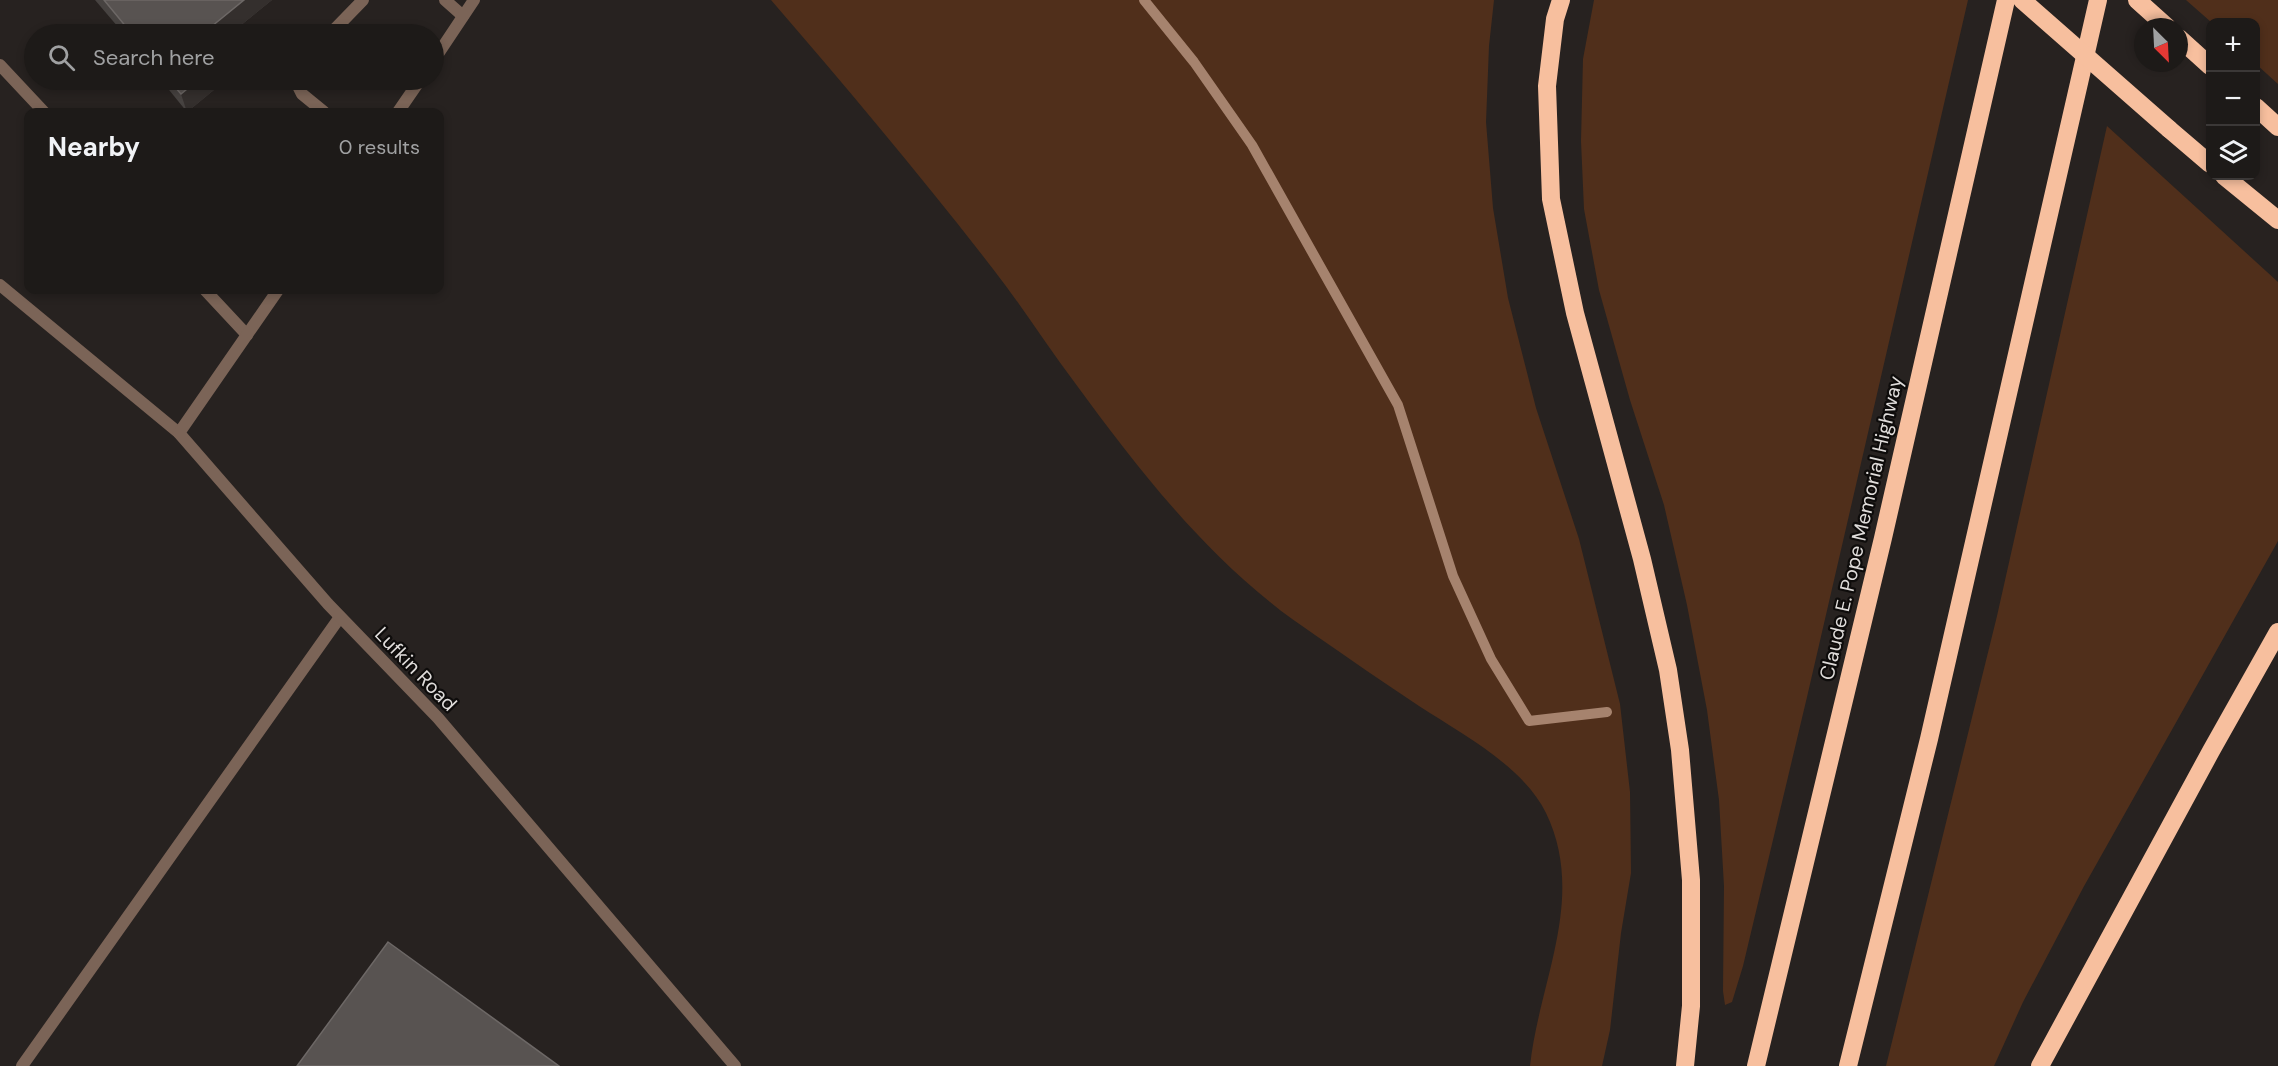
<!DOCTYPE html>
<meta charset="utf-8">
<style>
body{margin:0;font-family:"DM Sans",sans-serif;background:#2a2725;color:#f1f3f6}
.controls{position:absolute;right:18px;top:18px;display:grid;overflow:hidden;border-radius:12px;box-shadow:0 3px 9px #0003}
.controls button{width:54px;height:54px;display:grid;place-items:center;padding:0;border:0;border-bottom:2px solid #3b3837;background:#1d1a18;color:#f1f3f6;font:30px sans-serif}
.compass{position:absolute;left:2134px;top:18px;width:54px;height:54px;border-radius:50%;background:#1d1a18;box-shadow:0 3px 9px #0003;rotate:156deg}
.list{margin:0;padding:0;list-style:none}
h2{display:flex;justify-content:space-between;align-items:center;height:78px;margin:0;padding:0 24px;font-size:26px}
h2 small{font-size:20px;font-weight:400;color:#a0a1a2}
.icon{flex:none;width:33px;height:33px;fill:none;stroke:currentColor;stroke-width:2;stroke-linecap:round;stroke-linejoin:round}
.map{position:relative;flex:none;width:2278px;height:1066px;overflow:hidden}
.search{position:absolute;background:#1d1a18;box-shadow:0 3px 9px #0003;left:24px;top:24px;width:420px;height:66px;display:flex;align-items:center;gap:15px;box-sizing:border-box;padding:0 21px;border-radius:33px;color:#a0a1a2;font-size:22px}
.panel{position:absolute;background:#1d1a18;box-shadow:0 3px 9px #0003;left:24px;top:108px;width:420px;height:186px;border-radius:12px}
.map>svg:first-child{display:block}
.green{fill:#502f1b}
.lines{fill:none;stroke-linecap:round;stroke-linejoin:round}
.stream{stroke:#a6836e;stroke-width:10}
.lane{stroke:#7b6457;stroke-width:12}
.street{stroke:#7b6457;stroke-width:12}
.highway{stroke:#f7bf9e;stroke-width:18}
.highway-bridge{stroke:#f7bf9e;stroke-width:18}
.wall{fill:#474341}
.shaded-wall{fill:#342f2d}
.building{fill:#585351;stroke:#6d6866;stroke-width:1.5}
.labels{text-anchor:middle;stroke-width:4.5;stroke-linejoin:round;paint-order:stroke}
.street-label{font-size:20px;fill:#dfdcda;stroke:#0e0c0b}
</style>
<div class="map">
<svg width="2278" height="1066" viewBox="0 0 2278 1066">
<rect width="100%" height="100%" fill="#272220"/>
<g class="green">
<path d="M771,0H1494L1489,46L1486,122L1493,208L1508,298L1536,408L1579,539L1620,704L1630,792L1631,873L1621,933L1610,1030L1602,1066H1530C1539,981 1587,898 1546,813C1523,766 1462,734 1419,706C1384,683 1350,659 1315,635C1300,624 1284,614 1270,602C1194,541 1132,461 1075,383C1047,346 1022,306 993,269C922,177 847,88 771,0Z"/>
<path d="M1594,0H1968L1807,697L1743,966L1732,1002L1725,1005L1723,991L1724,886L1719,800L1707,710L1687,605L1664,505L1630,400L1599,290L1584,209L1581,141L1583,59Z"/>
<path d="M2186,0H2278V84L2256,64V22H2211Z"/>
<path d="M2107,126L2278,282V541L2083,888L2023,1002L1994,1066H1886L1997,616Z"/>
</g>
<g class="lines">
<path class="stream" d="M1144,0L1194,62L1252,145L1398,405L1453,576L1491,659L1529,721L1607,712"/>
<g class="lane">
<path d="M445,0L463,16"/>
<path d="M330,34L363,0"/>
<path d="M0,65L44,112"/>
<path d="M295,80L302,94L324,112"/>
<path d="M0,285L179,433"/>
<path d="M205,290L247,335"/>
<path d="M22,1066L340,617"/>
</g>
<g class="street">
<path d="M434,60L474,0"/>
<path d="M398,112L420,80"/>
<path d="M278,290L179,433L328,604L438,718L735,1066"/>
</g>
<g class="highway">
<path d="M1561,0L1555,19L1547,86L1551,199L1575,313L1642,559L1668,670L1680,750L1691,880V1006L1685,1066"/>
<path d="M2137,0L2167,27"/>
<path d="M2179,38L2210,66"/>
<path d="M2256,107L2278,127"/>
<path d="M2169,129L2210,164"/>
<path d="M2224,176L2278,220"/>
<path d="M1756,1066L1883,538L2006,0"/>
<path d="M1848,1066L1929,739L2098,0"/>
<path d="M2040,1066L2211,751L2278,632"/>
</g>
<path class="highway-bridge" d="M2022,0L2169,129"/>
</g>
<g class="wall">
<path d="M95,0H272L230,34H124Z"/>
<path d="M161,80H226L187,112Z"/>
</g>
<g class="shaded-wall">
<path d="M244,0H272L230,34H207L206,31Z"/>
<path d="M198,80H226L187,112L181,94Z"/>
</g>
<g class="building">
<path d="M104,0H244L206,31L209,34H132Z"/>
<path d="M169,80H198L181,94Z"/>
<path d="M388,942L559,1066H297Z"/>
</g>
<g class="labels">
<g class="street-label">
<text transform="translate(1861 528) rotate(-77)" y="7">Claude E. Pope Memorial Highway</text>
<text transform="translate(416 669) rotate(46)" y="7">Lufkin Road</text>
</g>
</g>
</svg>
<div class="controls">
<button>+</button>
<button>−</button>
<button><svg class="icon" aria-label="layers" viewBox="0 0 24 24"><path d="M12 4l9 5-9 5-9-5zM3 14l9 5 9-5"/></svg></button>
</div>
<svg class="compass" viewBox="-18 -18 36 36"><path d="M0-13l5 13h-10z" fill="#e53935"/><path d="M0 13l5-13h-10z" fill="#a0a1a2"/></svg>
<div class="search"><svg class="icon" aria-label="search" viewBox="0 0 24 24"><circle cx="10" cy="10" r="6"/><path d="M15 15l6 6"/></svg>Search here</div>
<section class="panel">
<h2>Nearby<small>0 results</small></h2>
<ul class="list">
</ul>
</section>
</div>
